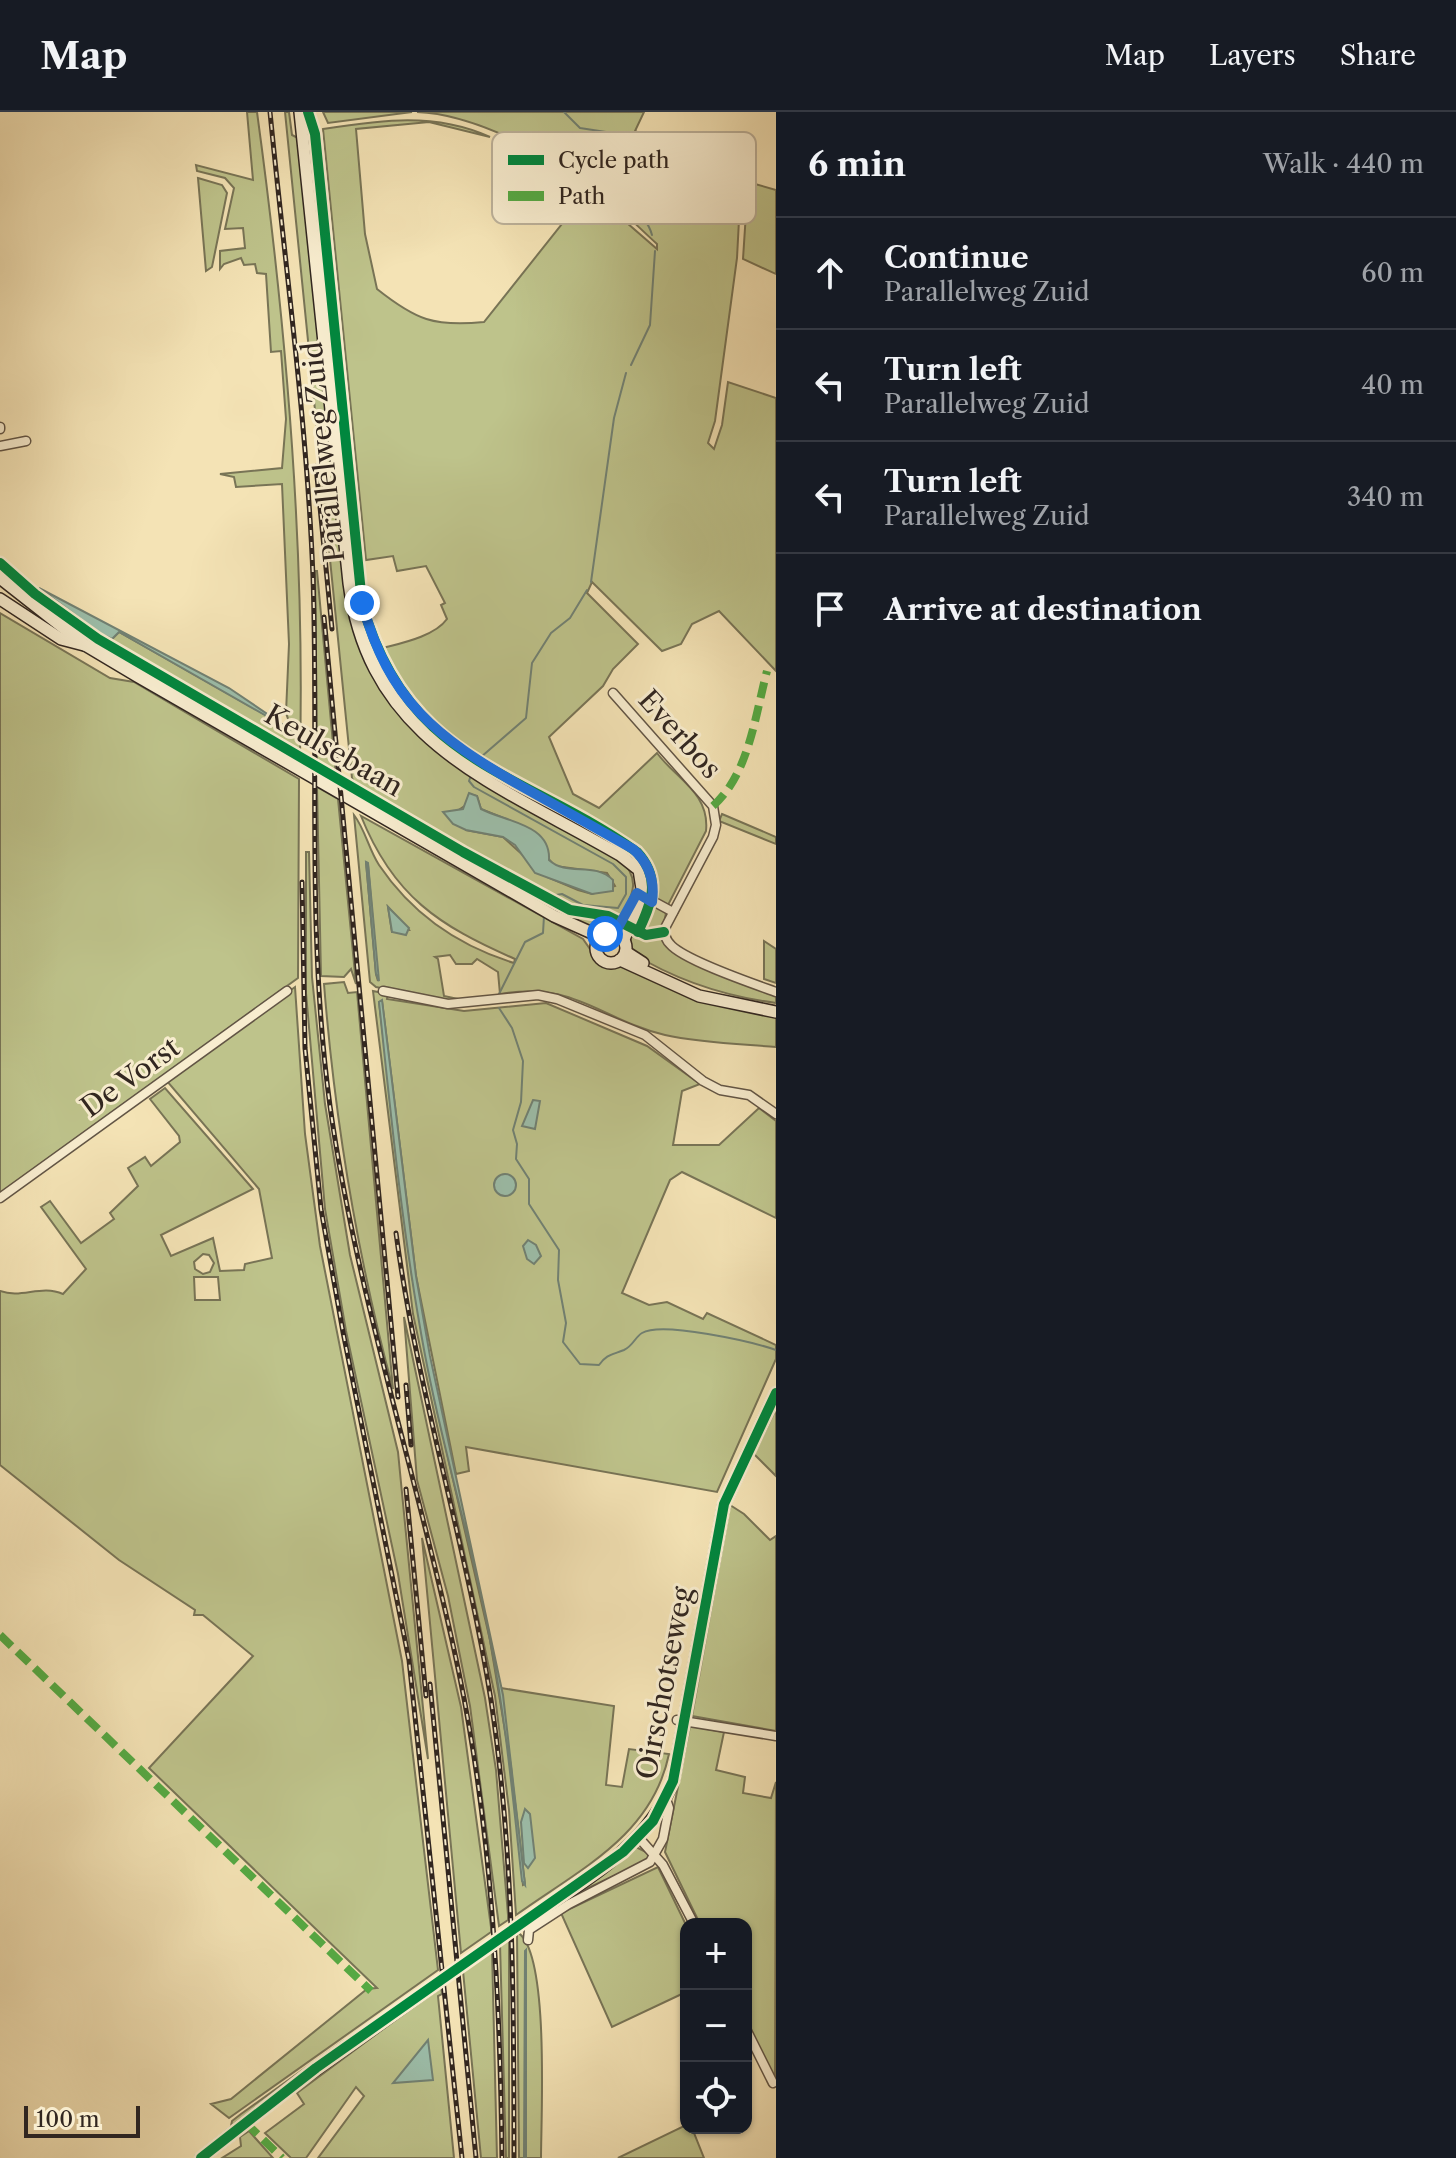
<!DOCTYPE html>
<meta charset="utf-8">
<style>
body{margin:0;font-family:"Libre Caslon Text",serif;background:#242831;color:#f1f3f6}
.controls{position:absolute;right:24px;bottom:24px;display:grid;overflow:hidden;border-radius:16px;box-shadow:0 2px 6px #0004}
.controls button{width:72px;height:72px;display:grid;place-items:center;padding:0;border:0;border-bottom:2px solid #363941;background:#171b24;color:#f1f3f6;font:40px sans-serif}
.scale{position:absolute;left:24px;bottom:20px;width:116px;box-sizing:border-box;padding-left:8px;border:4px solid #312620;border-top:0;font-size:22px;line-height:28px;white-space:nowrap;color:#312620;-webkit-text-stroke:6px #f8edcf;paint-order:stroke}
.stop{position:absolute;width:24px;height:24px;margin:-18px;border:6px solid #1a73e8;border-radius:50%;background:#fff}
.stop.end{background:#1a73e8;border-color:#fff;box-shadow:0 2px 8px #0008}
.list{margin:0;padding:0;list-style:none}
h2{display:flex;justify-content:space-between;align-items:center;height:104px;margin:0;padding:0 32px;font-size:34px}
h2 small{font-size:26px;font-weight:400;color:#9ea1a6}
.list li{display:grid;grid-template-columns:52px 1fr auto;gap:24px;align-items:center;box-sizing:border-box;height:112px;padding:0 32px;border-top:2px solid #363941}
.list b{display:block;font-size:30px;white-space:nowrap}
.list p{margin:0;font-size:26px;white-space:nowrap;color:#9ea1a6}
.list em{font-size:26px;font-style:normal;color:#9ea1a6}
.icon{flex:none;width:44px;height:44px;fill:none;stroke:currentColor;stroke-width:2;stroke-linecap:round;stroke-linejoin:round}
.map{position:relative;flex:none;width:776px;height:2046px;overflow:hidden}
header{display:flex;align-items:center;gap:48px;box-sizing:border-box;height:112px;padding:0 40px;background:#171b24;border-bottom:2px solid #363941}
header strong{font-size:38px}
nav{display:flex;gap:44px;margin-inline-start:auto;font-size:28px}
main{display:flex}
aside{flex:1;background:#171b24}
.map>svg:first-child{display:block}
.green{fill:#bec38b;stroke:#787456;stroke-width:2;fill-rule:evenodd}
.water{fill:#9cbeaa;stroke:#718173;stroke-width:2}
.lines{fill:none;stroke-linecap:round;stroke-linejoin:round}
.stream{stroke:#718173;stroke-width:2}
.secondary-tunnel{stroke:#cdbd97;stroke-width:11;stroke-dasharray:11 5.5;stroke-linecap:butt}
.street-casing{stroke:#625545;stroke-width:11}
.secondary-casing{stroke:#312620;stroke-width:14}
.street{stroke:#f8edcf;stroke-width:8}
.secondary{stroke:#f8edcf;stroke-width:11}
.rail-casing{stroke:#312620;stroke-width:5}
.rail{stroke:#f8edcf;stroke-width:2;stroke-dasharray:6;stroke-linecap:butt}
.quiet{stroke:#54aa43;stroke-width:8;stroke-dasharray:16 8;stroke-linecap:butt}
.cycleway-casing{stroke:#f8edcf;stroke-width:15}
.cycleway{stroke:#00873e;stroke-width:10}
.route{stroke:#1a73e8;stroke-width:10}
.labels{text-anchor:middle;stroke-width:6;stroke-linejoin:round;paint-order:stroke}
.street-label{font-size:28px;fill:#312620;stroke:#f8edcf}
.key{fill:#f8edcf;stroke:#bcb19a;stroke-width:2}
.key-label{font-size:22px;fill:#312620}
</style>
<header>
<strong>Map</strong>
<nav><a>Map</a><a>Layers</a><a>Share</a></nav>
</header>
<main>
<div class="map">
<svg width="776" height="2046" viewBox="0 0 776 2046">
<rect width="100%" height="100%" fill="#f4e3b5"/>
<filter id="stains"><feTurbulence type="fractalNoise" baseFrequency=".0025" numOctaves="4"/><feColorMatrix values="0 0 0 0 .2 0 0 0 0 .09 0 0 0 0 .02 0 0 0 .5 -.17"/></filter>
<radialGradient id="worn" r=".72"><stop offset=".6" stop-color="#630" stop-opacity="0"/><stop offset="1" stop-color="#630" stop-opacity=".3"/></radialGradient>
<g class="green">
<path d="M247,0H257C286,212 305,430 300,643L90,520L36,481L38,478L101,522L112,527L119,520L292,618L286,601L289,532L282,372L236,375L234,365L220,362L282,356L286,307L281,239L271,240L266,162L257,161L255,152L244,153L241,146L224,152L220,157V139L245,136L243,116L225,117L234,76L225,66L197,59L196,53L253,68Z"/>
<path d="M285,0H289L292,23L298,26L347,492C377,637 503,679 619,745C641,767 634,781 620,806L561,792L356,675L352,666ZM469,682L477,684L481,697L516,711L555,754L607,761L615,774L592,782L578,778L547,765L503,725L466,718L457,699L466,693Z"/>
<path d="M323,0H412L328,11Z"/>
<path d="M417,0H644L635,19L741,70L737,146L715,309L708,331L714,337L722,313L728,270L776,286V559L719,499L692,512L681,532L662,539L592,470L587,481L638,532L613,557L603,574L549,625L573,682L599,696L657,641C676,667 710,681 706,719L667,795L655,789C660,768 655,752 640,737C557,673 423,644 383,536C402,531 435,524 447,507L441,493L445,491L426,454L397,459L393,444L366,448L323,17C381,8 435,0 490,25L429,10L356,17L365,122L377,177C416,208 434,215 484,210L589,78L657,137V132C636,113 615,91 592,74C547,41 473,2 417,0Z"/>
<path d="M198,66L222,73L227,81L212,155L206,159Z"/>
<path d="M748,70L776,78V162L743,147Z"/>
<path d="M315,459H317L336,664L317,653Z"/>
<path d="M0,501L110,566L134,570L299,667L298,866L0,1081Z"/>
<path d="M317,675L338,687L356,872L351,857L344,865L321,864Z"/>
<path d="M722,702L776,725V732L719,709Z"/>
<path d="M354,703C365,717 369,738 379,753C412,802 459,834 514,851L515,847C439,814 393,784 361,704L583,827L601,853H621L665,871L776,903V935C740,932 701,931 665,923C599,907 575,869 500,882L498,860L477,847L472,852H456L450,843L435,845L438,847L444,884L458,887L456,891L376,875L370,870ZM366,750L368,753L378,869L376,862ZM388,795L409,818L392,820Z"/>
<path d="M306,740H309L312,865L325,992L350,1143L398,1340L428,1647L398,1462L346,1219L325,1097L306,881Z"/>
<path d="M550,793L617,811C598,830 568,804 550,793Z"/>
<path d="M654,794L666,801L663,816L642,817Z"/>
<path d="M629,817L648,826L663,823L668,835L776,882V891C724,884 677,869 632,841Z"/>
<path d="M764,829L776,837V871L764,867Z"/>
<path d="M344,870L348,881L357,880L393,1277C358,1147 335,1010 324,872Z"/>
<path d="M295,875L305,1022L320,1134L402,1549L438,1858L229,2006L211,1992L231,1987L367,1877L377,1876L149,1656L253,1544L203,1503H194L195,1498L119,1448L0,1353V1179C22,1187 41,1172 63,1182L86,1157L41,1095L50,1089L81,1131L114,1107L110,1101L138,1074L128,1056L145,1045L151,1054L180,1030L179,1024L150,987L165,976L253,1077L161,1123L171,1144L213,1126L220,1159L244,1158L245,1152L272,1146L259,1077L166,968ZM203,1142L209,1143L214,1151L210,1160L203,1162L195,1157L194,1150ZM194,1165H218L220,1188H195Z"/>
<path d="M373,879L388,882L387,887L464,899L546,891L647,934L700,972L682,979L673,1033H719L759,996L776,1009V1106L682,1060L670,1068L622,1181L649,1193L667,1190L703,1207L707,1201L776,1233V1247L717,1380L466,1335L469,1359L456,1362L416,1164L382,889L379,890L412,1164L435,1289L490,1528L511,1655L523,1773L525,1772L501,1576L614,1594L606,1673L622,1675L629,1637L669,1642C652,1724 580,1757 516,1803L509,1698L495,1584L413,1202Z"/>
<path d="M404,1205L485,1586L496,1658L508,1803V1808L499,1814L470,1594L448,1484L417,1368Z"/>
<path d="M776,1297V1364L754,1342Z"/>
<path d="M730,1393L744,1402L770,1428L776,1424V1619L692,1604Z"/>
<path d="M422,1426L461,1595L491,1815V1820L461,1841Z"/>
<path d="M690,1614L724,1620L716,1658L745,1665L743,1681L771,1686L776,1670L775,1971L746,1909V1812H700L665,1740Z"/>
<path d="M636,1735L648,1741V1748L569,1785Z"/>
<path d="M658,1755L686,1813V1880L612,1915L561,1801Z"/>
<path d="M517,1820C550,1838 541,2004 541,2046H519Z"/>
<path d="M509,1826V2046H506L500,1832Z"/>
<path d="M492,1838L497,2046H481L463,1859Z"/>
<path d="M441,1874L442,1882L438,1884L454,2046H318L364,1984L356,1975L306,2046H291L265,2021L304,1992L297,1981Z"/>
<path d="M343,1929L344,1932L231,2014L232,2009L241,2002Z"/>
<path d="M686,2013L692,2016L704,2046H618Z"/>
<path d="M249,2019L273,2046H222L241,2034L240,2025Z"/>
</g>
<g class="water">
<path d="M39,476L229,576L291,618L119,520L112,527L101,522Z"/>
<path d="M469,681L477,684L481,697C506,710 551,712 549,748C567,765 594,749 613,768V779L592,782L535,761L515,733L503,725L466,718L453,712L443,700L463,697Z"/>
<path d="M366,750L368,751L379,869L376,862Z"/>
<path d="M388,795L409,816L406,823L392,820Z"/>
<path d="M382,888L416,1164L430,1244L503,1583L525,1773L522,1769C513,1688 506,1608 490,1528C472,1432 443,1339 425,1243C403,1126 391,1006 379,890Z"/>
<path d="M533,988L540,989L535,1017L522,1014Z"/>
<circle cx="505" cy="1073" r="11"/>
<path d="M528,1128L536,1133L541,1144L534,1152L527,1147L523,1134Z"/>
<path d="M525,1697L530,1702L535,1746L528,1756L524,1751L521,1710Z"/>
<path d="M526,1838V2046H524L525,1839Z"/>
<path d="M428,1928L433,1968L393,1971Z"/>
</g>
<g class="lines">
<g class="stream">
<path d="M564,0L580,16L606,20"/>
<path d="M616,26C622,43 607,53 614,70C623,91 646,100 652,123"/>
<path d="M631,253L650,213L655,139"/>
<path d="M591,470L614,306L626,261"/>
<path d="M476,654L481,645L526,606L532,551L551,521L570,506L587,478"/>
<path d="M471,663L469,669L474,675L613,752L626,765V782L618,796L583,793L562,782L556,783L549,795"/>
<path d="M499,882L525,830L543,821L544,804"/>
<path d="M499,896L512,916L523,949L521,990L513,1018L517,1032L516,1047L529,1067V1092L559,1138L558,1168L566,1211L563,1230L580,1252L599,1253C607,1242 612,1243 624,1238C633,1234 635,1225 642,1221C662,1209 753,1230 776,1238"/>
</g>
<path class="secondary-tunnel" d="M437,1871L519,1813"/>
<g class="street-casing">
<g id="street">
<path d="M0,315V317"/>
<path d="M0,334L26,329"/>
<path d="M613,581L713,694L716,713L713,725L666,814C664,821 665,827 670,832C683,848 754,872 776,880"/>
<path d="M638,781L673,800"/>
<path d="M383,879L448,892L538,883L557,887L645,923L703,969L720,978L749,983L776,1002"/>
<path d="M0,1086L287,879"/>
<path d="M677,1608L776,1624"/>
<path d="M639,1726L663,1753L694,1812"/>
<path d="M528,1828L529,1818L569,1792L650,1750L663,1727L669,1696L666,1687"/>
<path d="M746,1917L773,1971"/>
</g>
</g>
<g class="secondary-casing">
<g id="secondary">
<path d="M300,0L349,471C370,632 497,671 620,743L639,758L643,783L624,827"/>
<path d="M0,466L85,533L137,564L554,804L601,825"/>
<path d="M0,487L61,527L84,533"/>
<circle cx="611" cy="836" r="15"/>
<path d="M626,840L643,851"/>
<path d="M620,848L699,884L776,900"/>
<path d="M519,1813C576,1773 647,1738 673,1669L724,1392L776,1281"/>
<path d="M201,2046L290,1976L437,1871"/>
</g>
</g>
<use href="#street" class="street"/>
<use href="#secondary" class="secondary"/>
<g class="rail-casing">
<g id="rail">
<path d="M270,0C285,154 307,310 313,465C319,642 306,818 330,994C357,1187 420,1371 459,1561C492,1721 500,1883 502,2046"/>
<path d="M316,354L332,517"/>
<path d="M324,505L398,1285"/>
<path d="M302,770L305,936L321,1097L343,1220L409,1548L462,2046"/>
<path d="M396,1121C417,1279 466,1431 491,1588C514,1740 514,1893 514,2046"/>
<path d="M406,1273L411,1333"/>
<path d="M406,1377L426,1584"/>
<path d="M430,1572L476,2046"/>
</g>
</g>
<use href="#rail" class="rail"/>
<g class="quiet">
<path d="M713,694C749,662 755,604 767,559"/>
<path d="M0,1523L371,1879"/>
<path d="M246,2011L282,2046"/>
</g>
<g class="cycleway-casing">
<g id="cycleway">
<path d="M308,0L315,22L362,491C406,652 519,657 637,740C662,767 651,792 638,820"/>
<path d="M0,451L35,482L98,527L463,740L570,798L608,804L646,823L664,820"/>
<path d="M201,2046L316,1956L623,1740L653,1709L673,1669L724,1392L776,1281"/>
</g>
</g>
<use href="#cycleway" class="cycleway"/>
</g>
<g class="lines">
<path class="route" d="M362,491C389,589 436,625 521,674C558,695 596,716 633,737C649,751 655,769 652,790L637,781L615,821L605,822"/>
</g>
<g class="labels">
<g class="street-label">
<text transform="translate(323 340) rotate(-96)" y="10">Parallelweg Zuid</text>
<text transform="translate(680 622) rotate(48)" y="10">Everbos</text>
<text transform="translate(334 638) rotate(30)" y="10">Keulsebaan</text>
<text transform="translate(130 965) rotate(-36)" y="10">De Vorst</text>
<text transform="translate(664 1571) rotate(-79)" y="10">Oirschotseweg</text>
</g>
</g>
<rect x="492" y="20" width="264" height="92" rx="12" class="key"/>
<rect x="508" y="43" width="36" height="10" fill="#00873e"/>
<rect x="508" y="79" width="36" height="10" fill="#54aa43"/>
<g class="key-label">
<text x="558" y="56">Cycle path</text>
<text x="558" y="92">Path</text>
</g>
<rect width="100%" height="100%" filter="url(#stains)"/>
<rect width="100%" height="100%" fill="url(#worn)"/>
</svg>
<div class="controls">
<button>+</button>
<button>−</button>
<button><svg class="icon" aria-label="locate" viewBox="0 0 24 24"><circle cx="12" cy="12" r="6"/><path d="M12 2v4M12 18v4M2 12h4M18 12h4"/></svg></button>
</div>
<div class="scale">100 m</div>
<div class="stop" style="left:605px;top:822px"></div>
<div class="stop end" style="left:362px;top:491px"></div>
</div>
<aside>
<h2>6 min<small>Walk · 440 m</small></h2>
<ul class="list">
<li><svg class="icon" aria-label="ahead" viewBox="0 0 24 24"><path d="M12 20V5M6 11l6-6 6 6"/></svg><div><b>Continue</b><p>Parallelweg Zuid</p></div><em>60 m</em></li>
<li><svg class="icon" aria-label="left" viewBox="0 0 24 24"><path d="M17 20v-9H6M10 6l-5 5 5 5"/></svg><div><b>Turn left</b><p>Parallelweg Zuid</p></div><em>40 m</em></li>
<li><svg class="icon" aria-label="left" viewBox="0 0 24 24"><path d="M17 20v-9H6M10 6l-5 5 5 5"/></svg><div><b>Turn left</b><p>Parallelweg Zuid</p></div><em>340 m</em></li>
<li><svg class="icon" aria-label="arrive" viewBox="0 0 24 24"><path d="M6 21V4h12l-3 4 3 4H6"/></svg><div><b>Arrive at destination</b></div></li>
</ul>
</aside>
</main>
